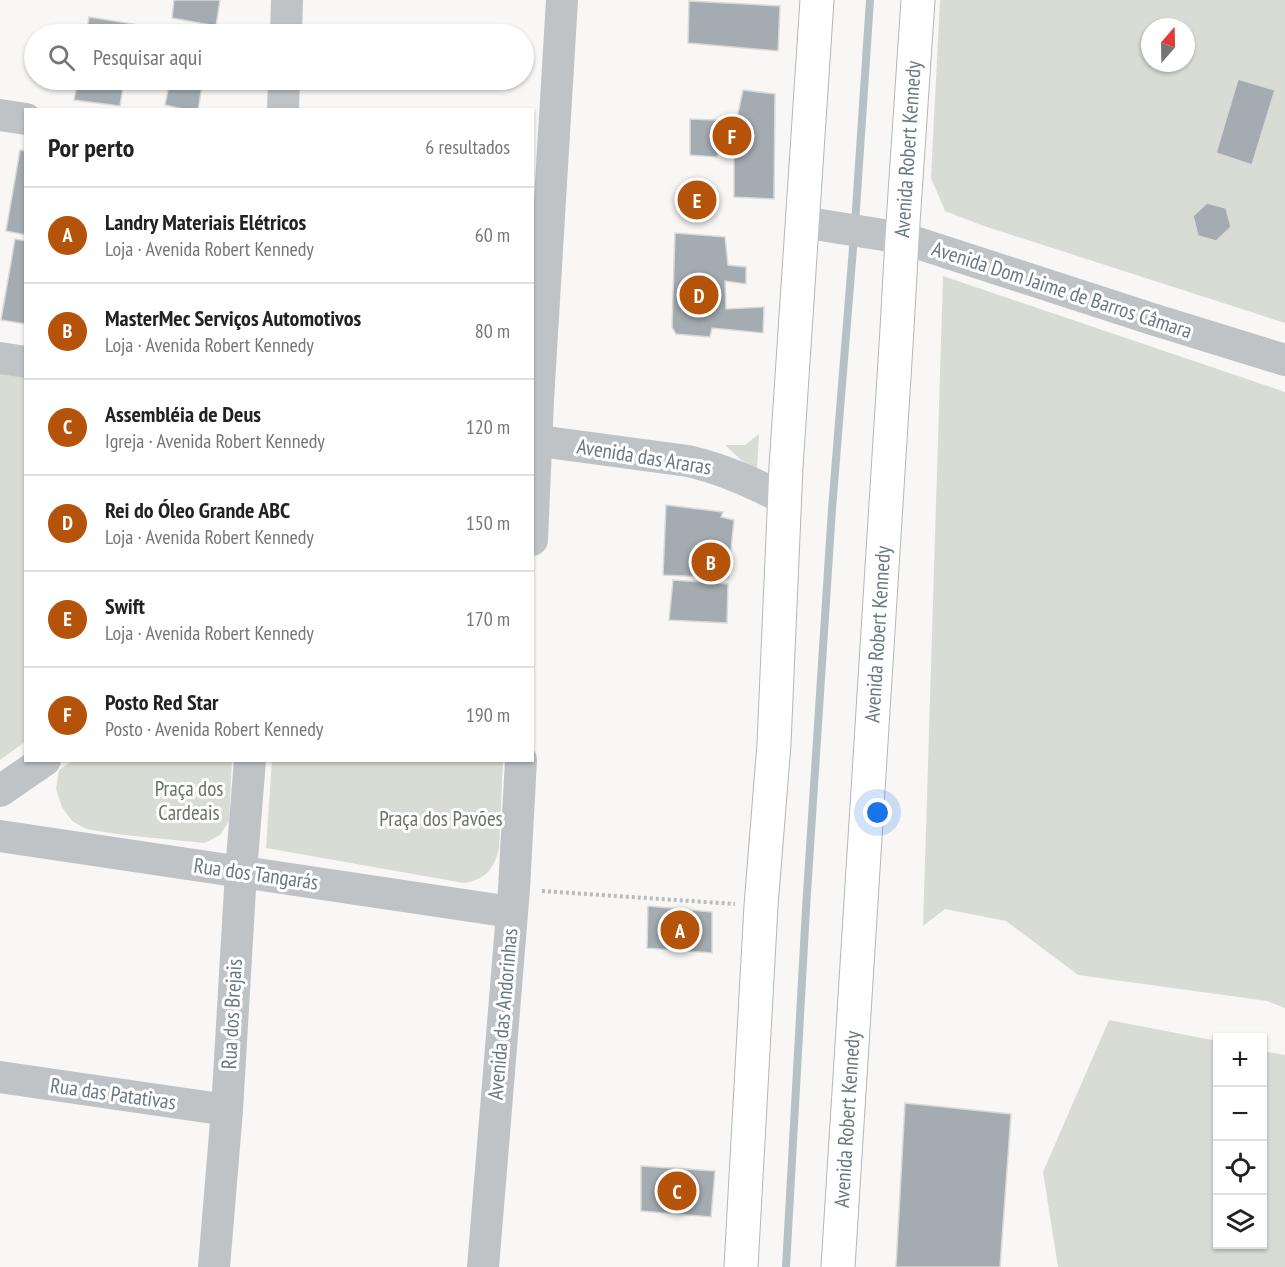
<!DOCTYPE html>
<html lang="pt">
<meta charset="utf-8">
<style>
body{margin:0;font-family:"PT Sans Narrow",sans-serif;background:#f6f6f6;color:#222}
.controls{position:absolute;right:18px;bottom:18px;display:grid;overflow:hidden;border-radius:0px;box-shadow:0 2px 4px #0004}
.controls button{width:54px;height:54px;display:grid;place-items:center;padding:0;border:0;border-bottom:2px solid #e0e0e0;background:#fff;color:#222;font:30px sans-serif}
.compass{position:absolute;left:1141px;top:18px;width:54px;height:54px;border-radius:50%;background:#fff;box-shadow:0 2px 4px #0004;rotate:20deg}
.you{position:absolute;left:878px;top:813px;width:21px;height:21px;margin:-15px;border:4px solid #fff;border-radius:50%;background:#1a73e8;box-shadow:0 0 0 9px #1a73e833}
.badge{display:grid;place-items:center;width:39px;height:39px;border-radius:50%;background:#b45309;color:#fff;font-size:20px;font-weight:700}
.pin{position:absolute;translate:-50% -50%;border:3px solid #fff;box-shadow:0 2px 6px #0006}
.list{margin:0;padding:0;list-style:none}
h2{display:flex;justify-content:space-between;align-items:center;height:78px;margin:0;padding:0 24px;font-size:26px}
h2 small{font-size:20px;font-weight:400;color:#767676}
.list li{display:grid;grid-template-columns:39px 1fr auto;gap:18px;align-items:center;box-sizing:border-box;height:96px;padding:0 24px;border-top:2px solid #e0e0e0}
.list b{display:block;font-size:22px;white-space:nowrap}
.list p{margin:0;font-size:20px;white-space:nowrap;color:#767676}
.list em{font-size:20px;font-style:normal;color:#767676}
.icon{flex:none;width:33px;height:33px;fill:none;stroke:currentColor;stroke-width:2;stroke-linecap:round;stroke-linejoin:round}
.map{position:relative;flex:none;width:1285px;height:1267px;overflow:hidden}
.search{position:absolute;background:#fff;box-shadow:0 2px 4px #0004;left:24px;top:24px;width:510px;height:66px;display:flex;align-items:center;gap:15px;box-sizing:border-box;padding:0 21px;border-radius:33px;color:#767676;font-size:22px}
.panel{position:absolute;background:#fff;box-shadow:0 2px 4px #0004;left:24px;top:108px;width:510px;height:654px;border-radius:0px}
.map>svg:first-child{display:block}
.green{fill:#d8dcd5;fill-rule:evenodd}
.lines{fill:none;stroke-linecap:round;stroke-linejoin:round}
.stream{stroke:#b6c1c5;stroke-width:8}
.building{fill:#a4acb1;stroke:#d9d9d7;stroke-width:1.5}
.major-casing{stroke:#b2b7ba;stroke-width:35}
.path{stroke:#b9bcbe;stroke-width:4;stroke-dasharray:3 3;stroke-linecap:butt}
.minor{stroke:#bfc3c6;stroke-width:32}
.major{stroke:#fff;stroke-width:33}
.labels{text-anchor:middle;stroke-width:6;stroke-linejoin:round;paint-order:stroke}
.street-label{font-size:21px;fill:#697983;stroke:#fff}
.park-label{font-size:21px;fill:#677664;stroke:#fff}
</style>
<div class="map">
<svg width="1285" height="1267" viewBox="0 0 1285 1267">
<rect width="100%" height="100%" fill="#f8f7f5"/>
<g class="green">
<path d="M940,0H1285V323L981,225L945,211L931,178ZM1150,27H1186V63H1150Z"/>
<path d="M943,276L1285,392V1008L1267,1001L1078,975L1006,921L945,909L923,926Z"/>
<path d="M0,374L26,378L25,742L0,760Z"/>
<path d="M759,434L757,470L741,460L725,445H745Z"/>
<path d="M272,760L503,761L499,850C492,871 486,879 464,883L266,848Z"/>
<path d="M72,761H232L229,821L220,835L205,843L123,835L86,829L72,821L62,807L56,789L59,770Z"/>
<path d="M1109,1020L1217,1041L1218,1244H1262L1263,1051L1285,1055V1267H1058L1043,1172Z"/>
</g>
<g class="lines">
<g class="stream">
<path d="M855,224L870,0"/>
<path d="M786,1267L806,909L832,509L854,236"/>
</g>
</g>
<g class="building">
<path d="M174,0H220L216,26L172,18Z"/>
<path d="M689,1L780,6L778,51L688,43Z"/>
<path d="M89,17L134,24L132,34H86Z"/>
<path d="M49,29L74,31V34H48Z"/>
<path d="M1238,79L1275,90L1252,165L1216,153Z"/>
<path d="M78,80H124L120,106L74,100Z"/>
<path d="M170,80H203L198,110H187L165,105Z"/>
<path d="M743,90L775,94L774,199L734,197V154L718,152L717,157L690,155V119L714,120L737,118Z"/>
<path d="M20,150L26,151V235L6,231Z"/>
<path d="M685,188L708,189V212L686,211Z"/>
<path d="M1207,203L1226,208L1231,227L1216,241L1198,236L1193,216Z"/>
<path d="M675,233L725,237L728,265L746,267V284L725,281L726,309L764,307L763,333L712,328L710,337L676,334L672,327Z"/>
<path d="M15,239L26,241V324L1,320Z"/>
<path d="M666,505L723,512L721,517L734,520L728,578L663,575Z"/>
<path d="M673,580L728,584L727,623L669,620Z"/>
<path d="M648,906L712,912V953L647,948Z"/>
<path d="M905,1103L1011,1114L1000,1267H896Z"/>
<path d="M641,1166L715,1171L711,1217L641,1211Z"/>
</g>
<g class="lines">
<g class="major-casing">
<g id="major">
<path d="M741,1267L761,906L774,744L786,467L817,0"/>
<path id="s1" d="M838,1267L897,329L902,238L918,0"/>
</g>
</g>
<path class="path" d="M542,891L735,904"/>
<g class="minor">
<path d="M286,34L287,0"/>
<path d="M283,110L284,80"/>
<path d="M0,115L26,119"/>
<path d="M802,222L902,238L1152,319L1285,360"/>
<path d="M0,358L26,362"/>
<path d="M532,440L688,461C723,469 753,483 785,499"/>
<path d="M532,540L538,400L562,0"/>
<path d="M0,791L45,760"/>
<path d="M0,836L511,912"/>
<path d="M0,1077L227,1110"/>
<path d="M214,1267L227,1110L241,872L250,760"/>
<path d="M483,1267L514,889L521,760"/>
</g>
<use href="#major" class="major"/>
</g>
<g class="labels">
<g class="street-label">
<text dy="7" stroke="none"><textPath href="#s1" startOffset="1120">Avenida Robert Kennedy</textPath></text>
<text transform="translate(1062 290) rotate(18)" y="7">Avenida Dom Jaime de Barros Câmara</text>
<text transform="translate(644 457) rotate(9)" y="7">Avenida das Araras</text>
<text dy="7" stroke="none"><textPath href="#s1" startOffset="634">Avenida Robert Kennedy</textPath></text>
<text transform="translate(256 874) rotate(8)" y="7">Rua dos Tangarás</text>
<text transform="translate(232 1014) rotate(-87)" y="7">Rua dos Brejais</text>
<text transform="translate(503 1014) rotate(-85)" y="7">Avenida das Andorinhas</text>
<text transform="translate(113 1094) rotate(8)" y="7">Rua das Patativas</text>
<text dy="7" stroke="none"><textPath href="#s1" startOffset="148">Avenida Robert Kennedy</textPath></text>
</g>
<g class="park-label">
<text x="189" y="796">Praça dos<tspan x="189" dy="24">Cardeais</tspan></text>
<text x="441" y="826">Praça dos Pavões</text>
</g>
</g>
</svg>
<div class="controls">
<button>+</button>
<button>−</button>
<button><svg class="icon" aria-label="locate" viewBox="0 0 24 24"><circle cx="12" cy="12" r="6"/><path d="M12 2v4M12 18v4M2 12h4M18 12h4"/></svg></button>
<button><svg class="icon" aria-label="layers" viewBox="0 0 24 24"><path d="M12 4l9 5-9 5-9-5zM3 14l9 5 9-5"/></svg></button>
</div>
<svg class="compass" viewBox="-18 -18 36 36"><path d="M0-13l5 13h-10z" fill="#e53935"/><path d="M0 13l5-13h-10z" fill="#767676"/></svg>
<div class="you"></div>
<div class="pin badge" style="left:680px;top:930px">A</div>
<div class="pin badge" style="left:711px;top:562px">B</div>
<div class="pin badge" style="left:677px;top:1191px">C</div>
<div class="pin badge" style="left:699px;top:295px">D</div>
<div class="pin badge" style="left:697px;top:200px">E</div>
<div class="pin badge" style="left:732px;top:136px">F</div>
<div class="search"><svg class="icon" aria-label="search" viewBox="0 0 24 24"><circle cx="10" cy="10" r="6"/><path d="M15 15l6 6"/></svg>Pesquisar aqui</div>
<section class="panel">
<h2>Por perto<small>6 resultados</small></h2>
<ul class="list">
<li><span class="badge">A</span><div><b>Landry Materiais Elétricos</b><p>Loja · Avenida Robert Kennedy</p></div><em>60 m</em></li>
<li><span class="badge">B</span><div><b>MasterMec Serviços Automotivos</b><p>Loja · Avenida Robert Kennedy</p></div><em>80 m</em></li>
<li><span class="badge">C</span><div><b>Assembléia de Deus</b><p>Igreja · Avenida Robert Kennedy</p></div><em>120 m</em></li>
<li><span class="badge">D</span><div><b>Rei do Óleo Grande ABC</b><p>Loja · Avenida Robert Kennedy</p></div><em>150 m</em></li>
<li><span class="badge">E</span><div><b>Swift</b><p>Loja · Avenida Robert Kennedy</p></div><em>170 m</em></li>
<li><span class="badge">F</span><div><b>Posto Red Star</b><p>Posto · Avenida Robert Kennedy</p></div><em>190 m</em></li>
</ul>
</section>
</div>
